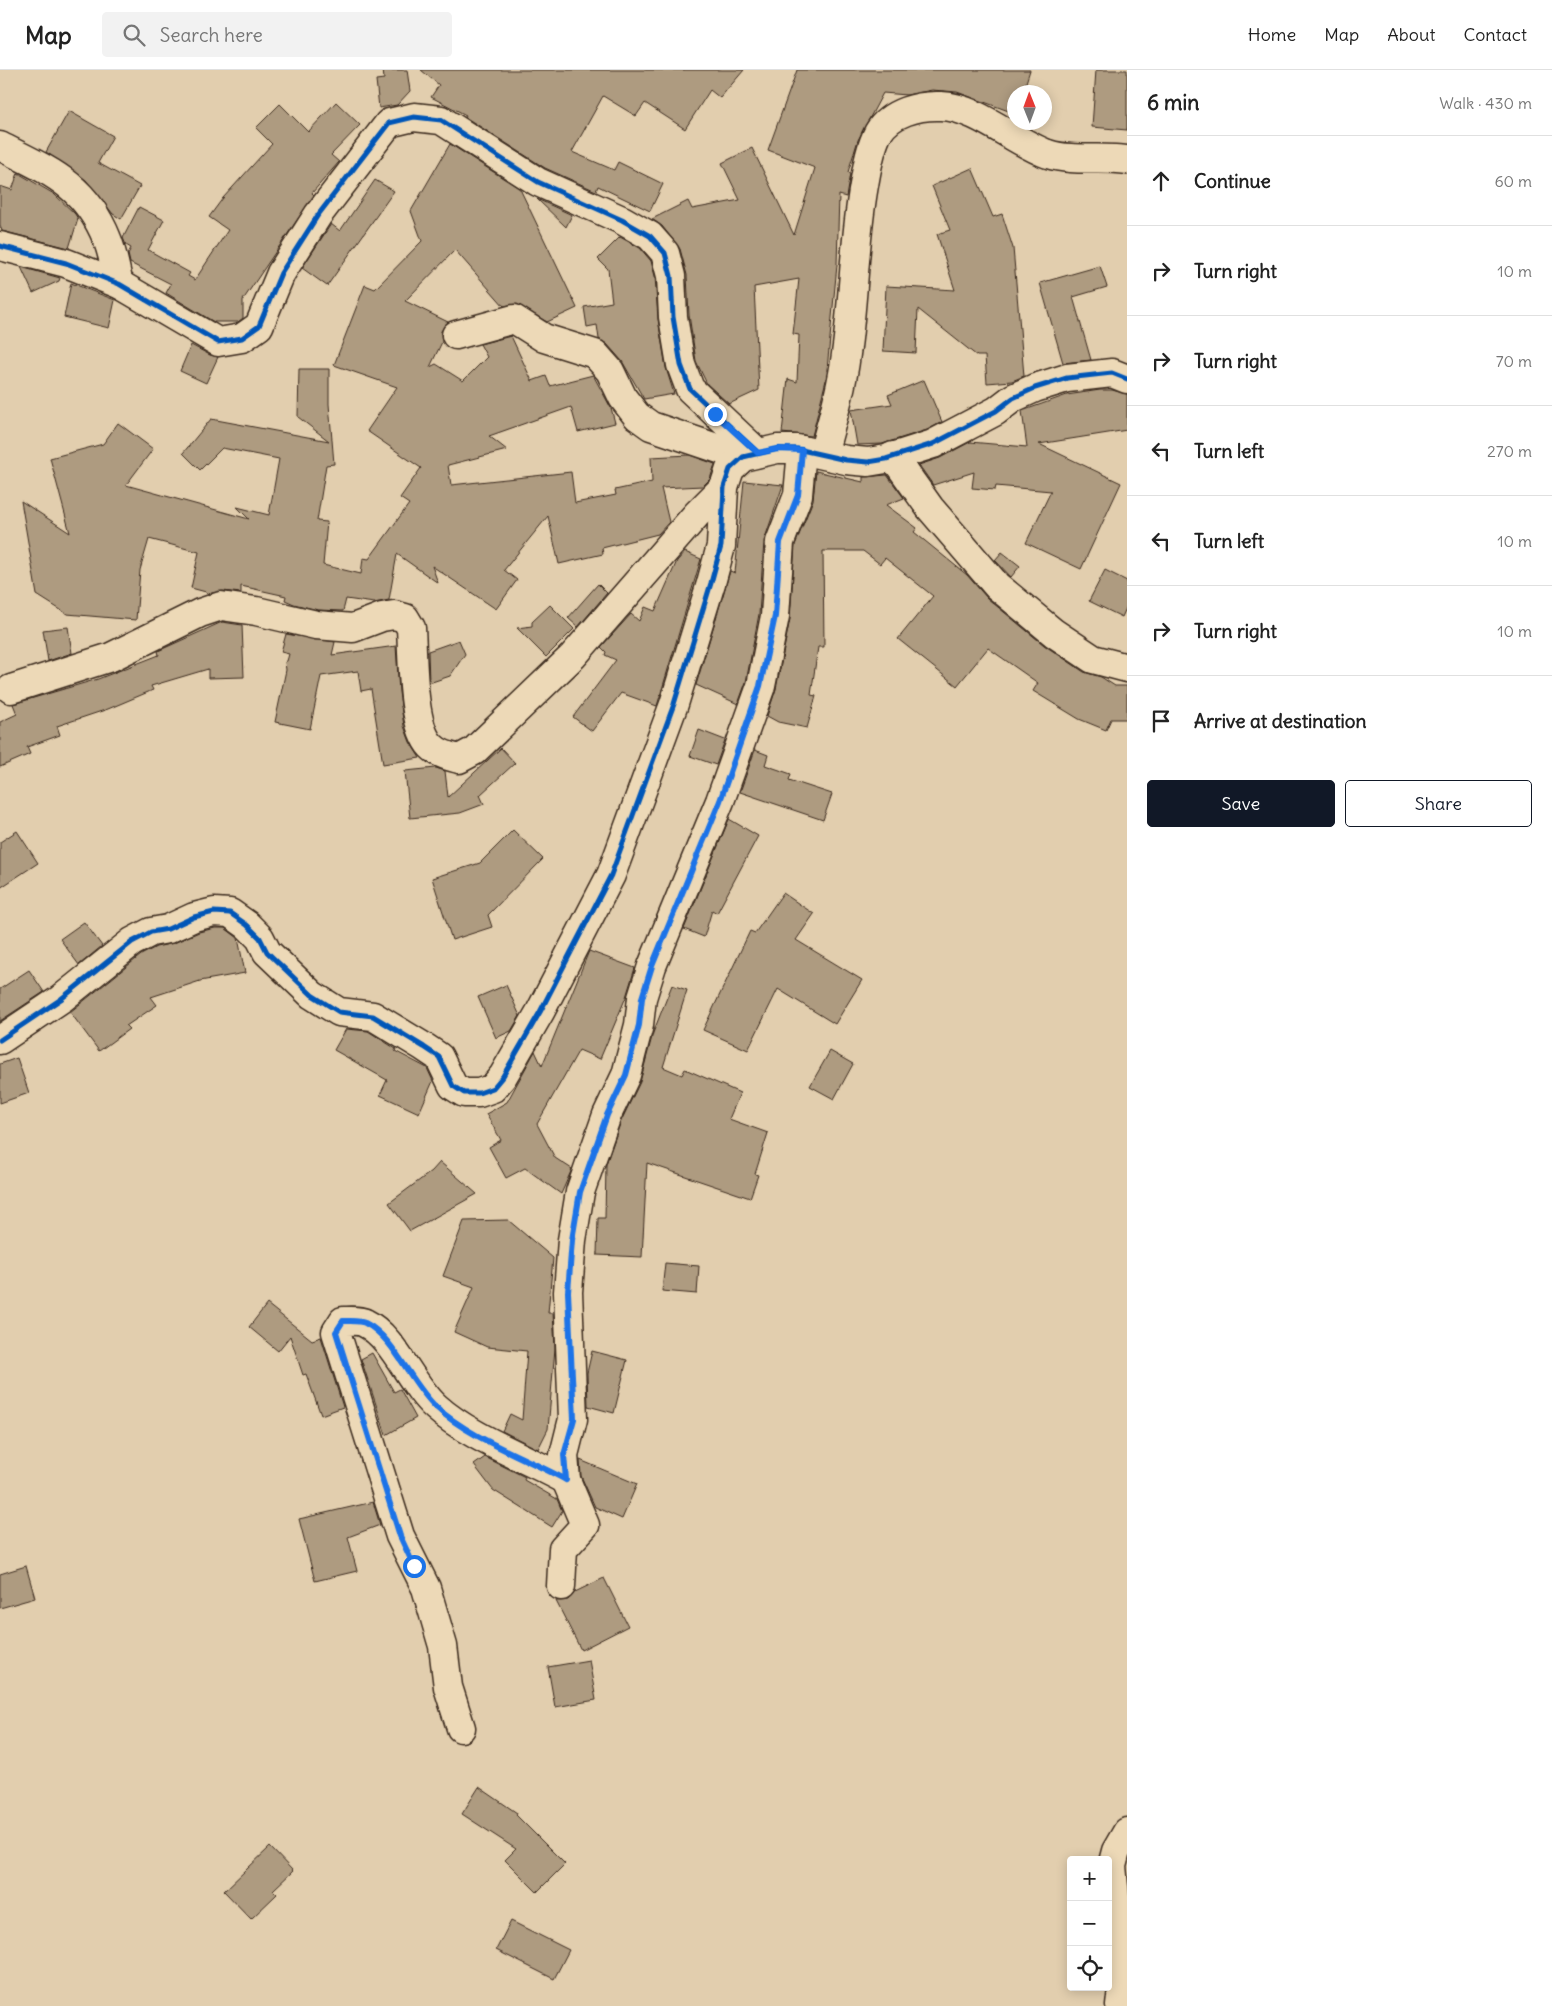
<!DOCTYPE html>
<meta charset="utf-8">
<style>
body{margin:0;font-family:Delius,sans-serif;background:#f2f2f2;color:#222}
.controls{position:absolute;right:15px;bottom:15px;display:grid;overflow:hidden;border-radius:5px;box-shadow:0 2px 12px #0003}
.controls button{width:45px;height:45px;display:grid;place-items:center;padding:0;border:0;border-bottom:1px solid #e0e0e0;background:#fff;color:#222;font:25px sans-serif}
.compass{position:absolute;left:1007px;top:15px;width:45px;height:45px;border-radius:50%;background:#fff;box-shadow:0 2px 12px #0003;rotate:359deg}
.stop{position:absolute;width:15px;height:15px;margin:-11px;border:4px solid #1a73e8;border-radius:50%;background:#fff}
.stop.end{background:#1a73e8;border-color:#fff;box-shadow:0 1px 5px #0008}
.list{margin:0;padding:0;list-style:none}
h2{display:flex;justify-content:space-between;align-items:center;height:65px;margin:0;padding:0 20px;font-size:21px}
h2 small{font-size:16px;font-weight:400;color:#767676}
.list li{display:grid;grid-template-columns:32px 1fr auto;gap:15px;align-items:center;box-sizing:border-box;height:90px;padding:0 20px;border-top:1px solid #e0e0e0}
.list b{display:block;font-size:19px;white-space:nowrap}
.list em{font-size:16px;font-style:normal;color:#767676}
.actions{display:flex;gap:10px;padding:15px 20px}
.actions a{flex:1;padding:11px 0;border:1px solid #111827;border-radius:5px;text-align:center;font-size:18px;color:#111827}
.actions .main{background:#111827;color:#fff}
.icon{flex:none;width:28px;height:28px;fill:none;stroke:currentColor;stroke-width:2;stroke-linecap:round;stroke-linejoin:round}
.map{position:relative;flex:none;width:1127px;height:1936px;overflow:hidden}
header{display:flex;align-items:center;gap:30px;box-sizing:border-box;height:70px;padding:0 25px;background:#fff;border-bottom:1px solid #e0e0e0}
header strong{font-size:24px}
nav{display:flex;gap:28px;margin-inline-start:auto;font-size:18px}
.search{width:350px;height:45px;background:#f2f2f2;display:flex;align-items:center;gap:12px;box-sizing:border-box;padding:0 18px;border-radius:5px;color:#767676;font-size:19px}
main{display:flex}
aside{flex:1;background:#fff}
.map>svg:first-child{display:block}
.building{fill:#ae9b80;stroke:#3b2a1e}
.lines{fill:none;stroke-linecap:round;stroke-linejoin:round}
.minor-casing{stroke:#3b2a1e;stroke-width:31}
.minor{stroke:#edd9b7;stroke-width:28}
.cycleway-casing{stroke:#edd9b7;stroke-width:8}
.cycleway{stroke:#0057b8;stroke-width:5}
.route{stroke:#1a73e8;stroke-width:6}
</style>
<header>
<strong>Map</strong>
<div class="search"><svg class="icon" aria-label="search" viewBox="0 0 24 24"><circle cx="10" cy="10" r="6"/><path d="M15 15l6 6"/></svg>Search here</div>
<nav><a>Home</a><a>Map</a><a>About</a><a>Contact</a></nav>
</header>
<main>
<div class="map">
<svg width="1127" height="1936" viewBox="0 0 1127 1936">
<rect width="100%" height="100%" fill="#e2ceae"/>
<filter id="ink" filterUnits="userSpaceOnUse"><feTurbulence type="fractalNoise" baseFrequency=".02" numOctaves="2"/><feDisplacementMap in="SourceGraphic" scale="10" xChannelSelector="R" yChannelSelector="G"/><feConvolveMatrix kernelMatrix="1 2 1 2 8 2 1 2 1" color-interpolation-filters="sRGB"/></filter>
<g filter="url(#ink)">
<g class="building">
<path d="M383,0H407L410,21L397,35L379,38L376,10L384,9Z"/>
<path d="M421,0H744L720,28L710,20L685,59L645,33L636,46L603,26L572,82L614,100L618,92L663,114L650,141L598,116L596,121L545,98L465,47L466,45L431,27L439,15Z"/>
<path d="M797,0H1030L1023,22H1014V43L957,22L932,20L907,25L883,23L858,70L848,102L850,103L846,127L839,125L837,195L826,310L812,366L782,363L788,309L797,312L799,265L793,264L799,209L754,217L759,320L729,334L707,314L696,291L689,245L687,205L680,179L662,156L652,149L688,131L692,139L740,130L722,93L752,78L794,165L815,98L768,80Z"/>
<path d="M1096,0H1127V60L1092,57Z"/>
<path d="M336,32L360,55L331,85L339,92L312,123L314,125L243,230V248L238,252H214L166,223L171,214L130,193L128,184L131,178L126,175L123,168L139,137L164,150L148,180L190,203L188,206L195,210L228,160L209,147L223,128L272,74L256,58L280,34L308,62Z"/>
<path d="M69,41L113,66L98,93L140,116L121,149L113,144L86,110L46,82Z"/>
<path d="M450,74L520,119L577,238L547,252L517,234L504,236L455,180L405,231L448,252L441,261L442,272L430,297L436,294L463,311L487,287L480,274L511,266L532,311L546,306L550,316L593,305L611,338L615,353L578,362L571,337L489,366L507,380L448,395L451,415L571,402L575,433L616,425L615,420L652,412L651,387L689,385L715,394L710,409L703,416L661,418L669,452L658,464L602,478L603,484L559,494L548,446L504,500L517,510L496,539L432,496L438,513L397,484L389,530L374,533L346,529L343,541L318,540L294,534L285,530L286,526L241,516V523L223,521L207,524L206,522L191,518L199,482L149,469L140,500L136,550L67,544L37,525L21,431L70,463L50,388L103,374L118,353L153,379L126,415L249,449L237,437L269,445L279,389L222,378L200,400L183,383L211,349L329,371L298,347L299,299H329V334L334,394L326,395L317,451L327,452L323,495L361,504L363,488L369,489L409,434L400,428L421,398L367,361L397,317L334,295L365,215L375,219L422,171L411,141Z"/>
<path d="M972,98L993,147L1002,144L1013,178L1024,306L1012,311L987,313L985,286H977L918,239L916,283L883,281L886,216L955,220L937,164L950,160L932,116Z"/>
<path d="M18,103L54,124L75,144L78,149L69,178L2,161L0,156V116L12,120Z"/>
<path d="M375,110L394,121L327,216L302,198L331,154L340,161Z"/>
<path d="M537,129L572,145L566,157Z"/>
<path d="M620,167L640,178L651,191L655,206L658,249L666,298L674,324L644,329L622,291L607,274L599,269L597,255L587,257L584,237L612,232L608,199L598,189Z"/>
<path d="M1100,196L1107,217L1073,227L1091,290L1063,293L1040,213Z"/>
<path d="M21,197L60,208L59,211L33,223Z"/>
<path d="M71,213L115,230L109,258L64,247Z"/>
<path d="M191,275L210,285L218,287L206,313L180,301Z"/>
<path d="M924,310L942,352L927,360L882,374L857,375L851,340L892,334L888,325Z"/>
<path d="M1100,320H1112L1127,324V360L1039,374L1121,413L1081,499L1026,473L1051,421L996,416L995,420L972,418L974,402L933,415L919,395L940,388L970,372L1027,377L1022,341L1067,325Z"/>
<path d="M816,401L863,412V407L887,405L904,428L886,435L917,458L914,462L967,505L987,528L1044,575L1084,602L1101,607L1115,616H1127V649H1111L1106,660L1079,649L1033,621L1038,613L988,578L957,616L898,569L933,526L885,488L880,494L863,481H823L824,577H818L811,625L816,626L807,658L778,652L767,646L776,619L790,549L795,475L813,430Z"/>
<path d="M744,411L783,415L764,471L759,544L746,612L738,634L696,615L730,501L735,503Z"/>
<path d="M685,482L701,489L657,636L621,623L592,661L573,647L616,590L605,585L606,582L601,577L631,544L639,551L645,537L655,541L677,491Z"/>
<path d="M1002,482L1020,496L1011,507L995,490Z"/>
<path d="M1105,500L1127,511V536L1122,547L1089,531Z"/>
<path d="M598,514L607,523L578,557L568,548Z"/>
<path d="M550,535L574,559L546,587L517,558L532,556V552Z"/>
<path d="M222,552L242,555L244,607L208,608V599L151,616L153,620L108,639L57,656L60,665L27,677L30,684L0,697V652L17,644L13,634L98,609L159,585L158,581Z"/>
<path d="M68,557L72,583L48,591L43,560Z"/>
<path d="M286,564L335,572L332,585L396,576L399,622L404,656L410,672L420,688L383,694L371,619L361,621L358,601L321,606L310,659L275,652L286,600L285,592L287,591L289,584L281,582Z"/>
<path d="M459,570L465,584L450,606L429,613L428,581Z"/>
<path d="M699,660L725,670L716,695L690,686Z"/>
<path d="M501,678L515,693L480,725L484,734L460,743L410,748L405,701L436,698L445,701L448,727Z"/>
<path d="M755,680L768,685L765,695L791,704L789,710L832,724L823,750L740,722Z"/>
<path d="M729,749L758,766L717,843L712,840L704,867L684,859Z"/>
<path d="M513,760L543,789L488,845L492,857L452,870L432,808L480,793Z"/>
<path d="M17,761L38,793L0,818V772Z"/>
<path d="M783,823L814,844L796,870L862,910L835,954L778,919L748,980L703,960L750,861L755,863Z"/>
<path d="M84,852L102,876L79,895L60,869Z"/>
<path d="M215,858H225L238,868L245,903L200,911L151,927L157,935L126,956L129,959L99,981L70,942L141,885L156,877L174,873L199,862Z"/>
<path d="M589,881L635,898L626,927L600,989L579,980L537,1054L555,1088L572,1099L561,1124L525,1098L506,1108L489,1077L501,1070L486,1044L507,1032L535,981L542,996Z"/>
<path d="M29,900L44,922L0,951V919Z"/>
<path d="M506,915L520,946L511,961L496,968L478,927Z"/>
<path d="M672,915L687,920L663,997L682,1005L685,999L740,1023L729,1049L768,1063L755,1104L758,1105L750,1128L647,1093L642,1187L597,1185L598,1148H605L606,1094L621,1051L640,1012L653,963Z"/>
<path d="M346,959L368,961L396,979L395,981L427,998L433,1011L419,1043L380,1025L387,1010L334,980Z"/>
<path d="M830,981L853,994L834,1029L810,1016Z"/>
<path d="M17,988L29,1023L0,1033V994Z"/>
<path d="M440,1092L477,1124L410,1161L389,1133L432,1101Z"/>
<path d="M508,1150L553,1188L548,1243H553L555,1278L548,1359L538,1379L502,1361L510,1344L522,1350L527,1281L487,1277L454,1262L474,1217L443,1206L464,1151Z"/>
<path d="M665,1193L699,1196L697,1224L662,1221Z"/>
<path d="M267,1234L312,1270L321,1267L343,1337L321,1345L306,1304L303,1305L290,1266L278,1281L249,1257Z"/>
<path d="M592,1281L627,1290L614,1343L588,1336L587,1303Z"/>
<path d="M372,1283L394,1322L400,1319L416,1348L386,1365L361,1289Z"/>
<path d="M485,1387L525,1407L524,1410L557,1429L562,1441L552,1457L493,1420L474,1395Z"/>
<path d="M580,1390L637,1414L622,1449L595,1437L581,1406Z"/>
<path d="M373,1432L380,1455L348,1467L357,1501L315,1511L299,1449Z"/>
<path d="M26,1496L35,1528L0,1538V1504Z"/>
<path d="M604,1508L628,1556L581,1580L556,1531L568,1530L575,1522Z"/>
<path d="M589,1590L596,1630L555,1637L548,1597Z"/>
<path d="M479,1717L517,1743L516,1745L565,1794L537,1822L505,1790L516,1779L462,1744Z"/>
<path d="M270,1777L293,1801L273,1820L277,1824L251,1849L224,1821Z"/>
<path d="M511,1851L569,1880L554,1909L496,1880Z"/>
</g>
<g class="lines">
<g class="minor-casing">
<g id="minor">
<path d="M0,76C49,101 85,114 107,169C113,183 115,199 119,214"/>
<path d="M0,176L66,193L119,214L218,272L242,268L259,256L281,203L318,145L389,53L414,47L441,50L538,112L622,150L650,166L665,183L671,206L673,247L681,295L690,319L758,383"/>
<path d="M456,265L514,249L544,268L595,284L610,301L623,328L637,346L651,356L743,387"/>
<path d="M823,384C832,351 842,318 846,284C854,228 854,171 864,115C867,98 870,78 878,63C890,42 919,35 941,36C977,37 1014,72 1048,84C1073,92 1101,86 1127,90"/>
<path d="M893,386L930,438L997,516L1054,563L1093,589L1127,598"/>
<path d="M11,619L111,587L200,543L221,536L256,541L316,555L353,558L382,547L394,545L405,548L411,558C413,587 411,655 431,676C439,684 448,686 459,689L474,681L573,586L697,444L724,417"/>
<path d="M0,970L61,929L132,872L151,862L168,859L194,847L214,842L230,843L247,855L260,868L267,882L312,925L339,942L373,946L424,977L439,987L453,1016L464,1023H479L493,1018L503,1006L540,942L611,805L674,634L711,513L721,476L724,417L730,399L743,387L777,379H797L846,390L868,392L886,389L933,374L996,341L1013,328L1035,318L1067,308L1112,303L1127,309"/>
<path d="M561,1516L563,1479L585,1455L566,1410L564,1385L573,1349L568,1222L572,1170L580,1122L607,1045L626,1005L639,955L642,928L652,896L720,731L761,616L775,546L780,472L798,425L802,380"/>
<path d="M461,1658L448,1617L443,1576L426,1518L400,1466L336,1262L343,1251C349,1251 360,1250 365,1253C394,1267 410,1314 436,1337C469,1367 526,1388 566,1410"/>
<path d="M1120,1936L1123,1910L1112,1796L1116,1781L1127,1762"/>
</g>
</g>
<use href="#minor" class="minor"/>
<g class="cycleway-casing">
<g id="cycleway">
<path d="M0,176L66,193L119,214L218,272L242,268L259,256L281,203L318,145L389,53L414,47L441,50L538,112L622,150L650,166L665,183L671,206L673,247L681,295L690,319L758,383"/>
<path d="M0,970L61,929L132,872L151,862L168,859L194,847L214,842L230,843L247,855L260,868L267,882L312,925L339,942L373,946L424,977L439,987L453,1016L464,1023H479L493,1018L503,1006L540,942L611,805L674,634L711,513L721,476L724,417L730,399L743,387L777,379H797L846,390L868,392L886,389L933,374L996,341L1013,328L1035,318L1067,308L1112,303L1127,309"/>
</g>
</g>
<use href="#cycleway" class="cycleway"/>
</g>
</g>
<g class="lines" filter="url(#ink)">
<path class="route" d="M414,1496L400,1466L336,1262L343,1251C349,1251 360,1250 365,1253C394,1267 411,1314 436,1337C468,1367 526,1388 566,1410L564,1385L574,1349L568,1222L572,1170L580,1122L607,1045L626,1005L639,955L642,928L652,896L720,731L760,616L775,546L780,472L798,425L802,380L777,379L758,383L715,344"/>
</g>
</svg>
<div class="controls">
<button>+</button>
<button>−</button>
<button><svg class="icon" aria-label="locate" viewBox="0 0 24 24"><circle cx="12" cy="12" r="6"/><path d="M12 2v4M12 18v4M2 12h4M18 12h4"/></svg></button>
</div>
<svg class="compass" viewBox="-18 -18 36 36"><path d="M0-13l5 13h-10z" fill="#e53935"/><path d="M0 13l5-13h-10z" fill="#767676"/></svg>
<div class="stop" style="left:414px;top:1496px"></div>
<div class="stop end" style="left:715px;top:344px"></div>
</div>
<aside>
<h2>6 min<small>Walk · 430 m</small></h2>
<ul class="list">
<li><svg class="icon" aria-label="ahead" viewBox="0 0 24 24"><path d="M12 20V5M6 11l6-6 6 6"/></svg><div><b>Continue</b></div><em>60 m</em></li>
<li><svg class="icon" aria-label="right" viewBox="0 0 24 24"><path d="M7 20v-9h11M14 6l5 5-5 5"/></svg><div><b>Turn right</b></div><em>10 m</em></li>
<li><svg class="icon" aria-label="right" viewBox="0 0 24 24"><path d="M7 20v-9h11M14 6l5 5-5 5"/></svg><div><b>Turn right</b></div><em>70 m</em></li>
<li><svg class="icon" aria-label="left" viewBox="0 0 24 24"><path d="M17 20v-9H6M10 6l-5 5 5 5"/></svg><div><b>Turn left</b></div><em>270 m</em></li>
<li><svg class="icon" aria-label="left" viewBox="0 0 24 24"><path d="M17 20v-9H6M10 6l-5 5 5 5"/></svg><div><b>Turn left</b></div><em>10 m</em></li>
<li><svg class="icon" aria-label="right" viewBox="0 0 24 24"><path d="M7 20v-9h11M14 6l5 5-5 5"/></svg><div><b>Turn right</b></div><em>10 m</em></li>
<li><svg class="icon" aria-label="arrive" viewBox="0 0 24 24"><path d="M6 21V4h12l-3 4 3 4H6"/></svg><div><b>Arrive at destination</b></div></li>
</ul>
<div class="actions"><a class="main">Save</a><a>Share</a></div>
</aside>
</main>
